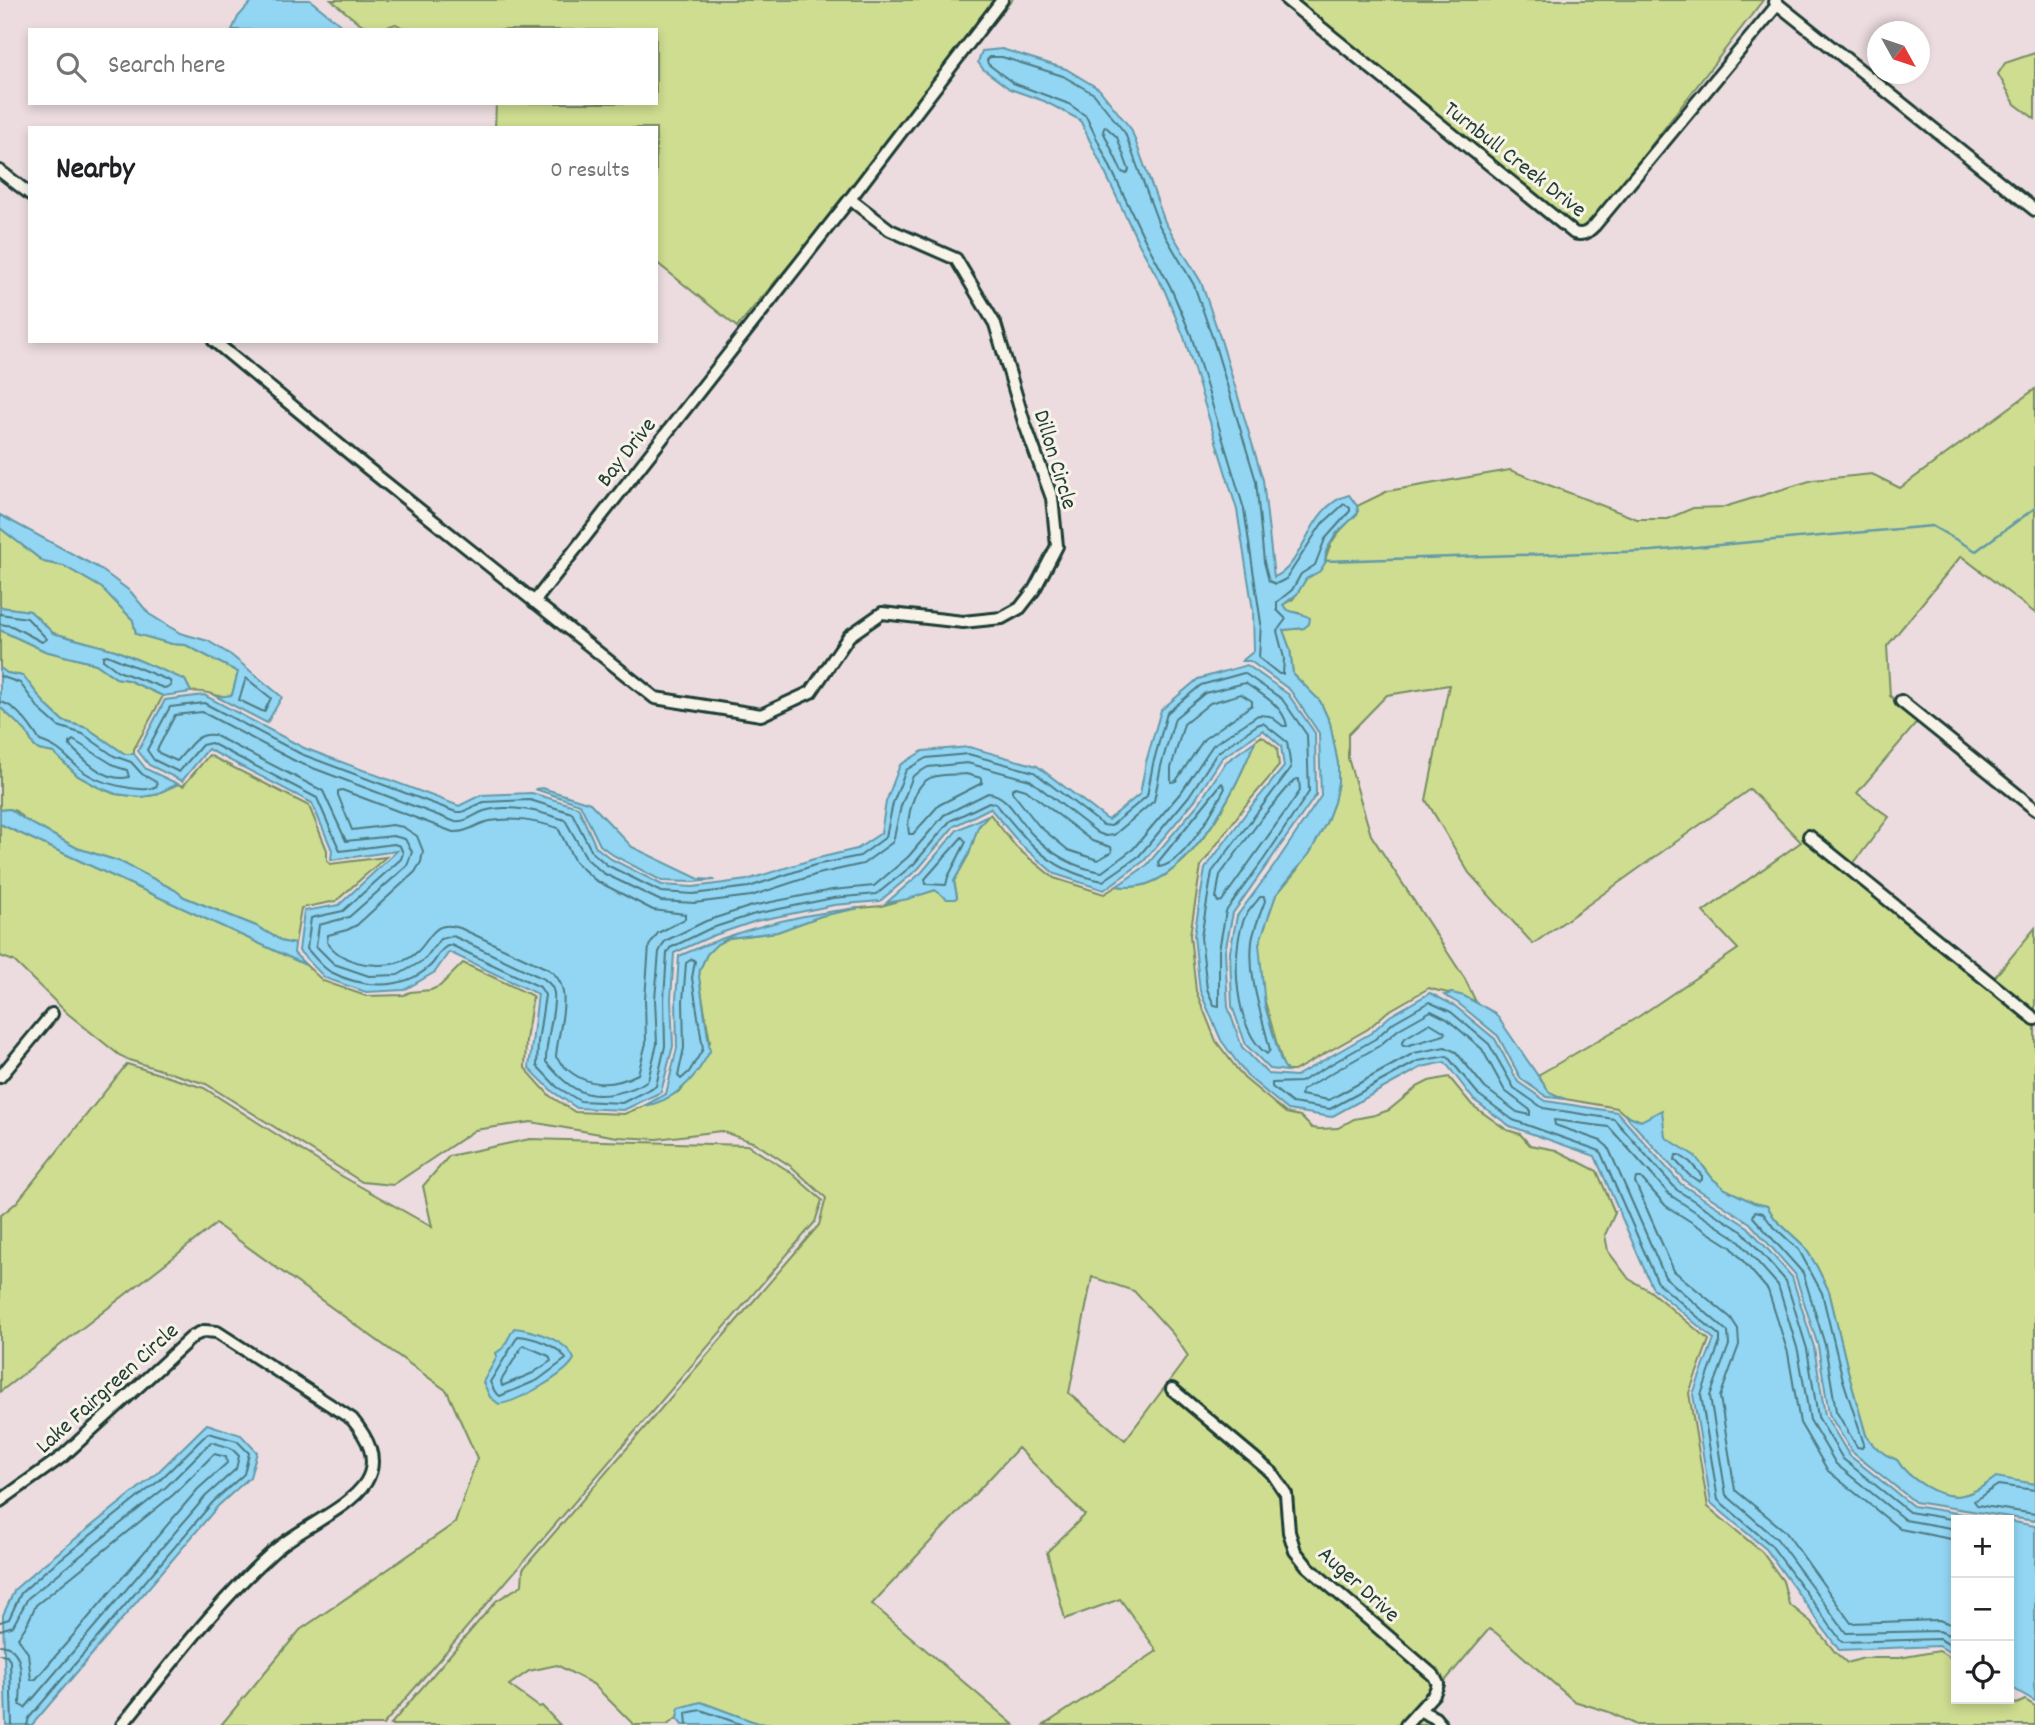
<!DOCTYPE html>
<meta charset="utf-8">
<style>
body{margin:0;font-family:Dekko,sans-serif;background:#f2f2f2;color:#202124}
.controls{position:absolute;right:21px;bottom:21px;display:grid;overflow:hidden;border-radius:0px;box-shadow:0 4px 10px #0003}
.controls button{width:63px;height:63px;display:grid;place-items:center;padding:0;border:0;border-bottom:2px solid #e0e0e0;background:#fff;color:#202124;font:35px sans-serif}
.compass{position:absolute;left:1867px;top:21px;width:63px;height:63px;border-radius:50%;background:#fff;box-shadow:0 4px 10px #0003;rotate:130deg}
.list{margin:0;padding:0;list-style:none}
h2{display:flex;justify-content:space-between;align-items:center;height:91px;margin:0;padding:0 28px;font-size:30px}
h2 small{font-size:23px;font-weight:400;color:#757577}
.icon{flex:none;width:38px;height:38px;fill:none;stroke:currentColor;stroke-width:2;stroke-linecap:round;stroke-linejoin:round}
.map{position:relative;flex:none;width:2035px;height:1725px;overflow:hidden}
.search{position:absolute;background:#fff;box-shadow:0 4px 10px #0003;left:28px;top:28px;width:630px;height:77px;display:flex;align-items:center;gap:18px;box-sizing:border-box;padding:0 24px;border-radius:0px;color:#757577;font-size:26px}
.panel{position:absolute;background:#fff;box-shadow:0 4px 10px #0003;left:28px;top:126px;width:630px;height:217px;border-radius:0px}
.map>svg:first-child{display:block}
.green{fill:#cedd90;stroke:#768d62;stroke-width:2;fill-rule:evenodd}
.water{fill:#92d6f4;stroke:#6499a7;stroke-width:2}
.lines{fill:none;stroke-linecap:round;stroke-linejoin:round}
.shore{stroke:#4d7a81;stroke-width:2}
.stream{stroke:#6499a7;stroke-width:2.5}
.street-casing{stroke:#1f3d34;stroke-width:16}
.street{stroke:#f7f3e8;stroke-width:10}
.labels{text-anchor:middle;stroke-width:6;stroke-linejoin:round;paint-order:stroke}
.street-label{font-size:23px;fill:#1f3d34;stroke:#f7f3e8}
</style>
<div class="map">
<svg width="2035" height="1725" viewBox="0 0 2035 1725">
<rect width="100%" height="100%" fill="#ecdce0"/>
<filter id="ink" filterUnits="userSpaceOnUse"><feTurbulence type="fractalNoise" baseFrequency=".0143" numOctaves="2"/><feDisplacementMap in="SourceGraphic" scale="14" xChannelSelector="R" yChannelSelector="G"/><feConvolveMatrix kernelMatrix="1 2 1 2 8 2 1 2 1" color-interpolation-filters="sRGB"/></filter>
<g filter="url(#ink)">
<g class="green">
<path d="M331,0H1012L737,327L656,262V128H495L496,103H656V30H407L396,24C363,36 356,19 331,0Z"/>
<path d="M1287,0H1763L1583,234Z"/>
<path d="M2035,53V119L2015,104L1998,74L2005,63Z"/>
<path d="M2035,389V613L1961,556L1887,646L1890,696L1920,719L1857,793L1889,817L1847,872L1994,978L2035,928V1484L1996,1478C1970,1496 1954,1503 1925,1486C1913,1479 1904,1472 1897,1460L1886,1455L1873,1446L1866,1435L1850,1379L1829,1291L1816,1265L1804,1246L1775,1219L1767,1206L1754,1203L1725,1189L1713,1179L1704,1167L1641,1121L1624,1114L1617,1108L1565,1099L1549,1092L1538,1075L1638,1017L1738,949L1703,912L1801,842L1750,789L1533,944L1469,873L1426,800L1449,685L1387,695L1348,735V758L1371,835L1465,979L1476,1002C1460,993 1445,994 1429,988L1387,1012L1368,1029L1294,1071H1287L1283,1066L1262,991L1258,954L1260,936L1276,895L1297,870L1326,823L1334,802L1338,782V764L1330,723L1320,701L1293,674L1290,649L1283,630L1304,628L1303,614L1289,611L1282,605L1293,599L1306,579L1325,563C1328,540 1342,528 1358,513L1357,506L1388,491L1510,470L1637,519H1667L1693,508L1724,507L1813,480L1872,474L1900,488Z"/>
<path d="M0,528L44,562L64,566L102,588L133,620L136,634L172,644L186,645L238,672L232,695C214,700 211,689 191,692L185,680L115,650L53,633L30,611L0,607Z"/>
<path d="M0,630L45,651L96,664L116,678L128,680L163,696L134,749V754H125L87,728L63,721L46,705L23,676L7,673L0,668Z"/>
<path d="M0,707L26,731L34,746L39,750L54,753L78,776L98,787L115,794L141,797L154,795L178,784L183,786L209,755L309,806L327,850V861L330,864L386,857L336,901L301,908L295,944L284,942L256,926L184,897L175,890L121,862L77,848L25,820L16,811L10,809L0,810Z"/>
<path d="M1262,736L1277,748L1279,766L1245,806L1201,866L1190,935L1196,991L1216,1041L1244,1078L1286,1113L1300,1116L1312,1128L1320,1129L1338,1128L1354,1119L1375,1115L1389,1110L1417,1087L1429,1081L1449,1077L1472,1105L1507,1130L1520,1134L1530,1145L1556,1150L1597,1171L1615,1213L1605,1235L1608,1251L1629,1279L1650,1291L1709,1340L1689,1393L1708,1507L1762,1552L1783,1581L1789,1604L1811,1622L1835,1652L1847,1663L1864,1658H1899L1939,1651L1956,1661V1699H2002L2017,1704L2025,1700L2035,1706V1725H1636L1609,1712L1574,1701L1495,1632L1489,1629L1428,1701L1445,1725H1044L1157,1651L1120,1599L1065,1619L1047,1552L1085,1515L1018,1448L872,1604L1014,1725H773L757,1723L701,1702L680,1708L677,1718L667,1725H634L593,1684L557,1665L529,1671L509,1685L539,1707L542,1706L560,1725H390L496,1601L522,1585L523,1569L819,1225L826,1198L792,1167L755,1143L721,1131L657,1139L617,1137L531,1122L475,1130L393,1185L362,1182L206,1084L129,1060L119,1055L67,1013L14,961L0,956V824L306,965L323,981L366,996L404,995L410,992L431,990L440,986L463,963L533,996L526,1040L525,1068L550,1096L575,1112L624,1114L681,1091L710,1042L699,978L700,969L707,954L717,944L729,938L777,932L821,916L849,909L881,906L936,890L942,895L957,897L954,881L969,854L978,827L990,814L1017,848L1054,878L1104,894L1117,886C1184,899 1235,791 1255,741ZM1092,1277L1134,1291L1173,1334L1188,1356L1125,1440L1069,1393Z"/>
<path d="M127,1064L204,1088L340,1175L432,1227L423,1186L449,1156L530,1139L747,1145L789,1171L822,1200L815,1222L383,1725H221L300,1630L455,1523L477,1458L447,1391L216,1224L0,1392V1216L16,1203Z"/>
</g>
<g class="water">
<path d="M253,0H310L347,30H232L238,17Z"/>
<path d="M1002,49L1066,69L1099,89L1131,129L1165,222L1201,282L1221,340L1263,480L1274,577C1304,567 1308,505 1349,495L1357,506L1358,513L1336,534L1326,551L1325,563L1320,571L1306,579L1297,594L1283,605C1288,614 1301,612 1310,618L1309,624L1304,628L1283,630L1290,649L1293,674L1320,701L1330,723L1338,764V782L1334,802L1326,823L1310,853L1276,895L1259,944L1265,1006L1281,1061L1287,1071L1270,1069L1246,1045L1232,1006L1230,952L1237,916L1274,866L1321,796L1319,733L1290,690L1250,661H1242L1254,651L1253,610L1237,510L1184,337L1164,289L1139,244L1080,120L1044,101L1010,89L983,69L978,62L982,51Z"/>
<path d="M0,515L99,568L131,592L149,614L180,633L208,641L231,655L282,697L267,723L217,697L232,695L238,672L186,645L172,644L136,634L133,620L102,588L64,566L44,562L0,528Z"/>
<path d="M0,607L30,611L53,633L115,650L185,680L191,692L163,696L128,680L116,678L96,664L45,651L0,630Z"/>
<path d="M1247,665L1288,694L1315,733L1316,795L1233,913L1225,951L1228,1007L1242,1047L1268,1074L1296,1076L1371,1033L1390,1016L1430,993L1455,1006L1495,1039L1518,1082L1546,1101L1617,1112L1681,1184L1748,1227L1792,1277L1814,1347L1825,1415L1849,1455L1913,1506L2001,1520H1956V1656L1939,1646L1839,1650L1766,1549L1711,1503L1693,1394L1714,1339L1652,1287L1595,1156L1510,1126L1474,1100L1445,1062L1422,1067L1331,1117L1288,1110L1247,1076L1221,1040L1200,991L1194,936L1205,869L1249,809L1284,767L1281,746L1263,730L1222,758L1195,800L1144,861L1104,890L1055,874L1020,844L990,808L954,826L919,868L880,901L834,905L756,921L712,936L674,953L671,999L673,1046L661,1092L624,1110L577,1108L553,1092L529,1068L538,994L449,952L435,972L404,990L366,992L325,978L299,951L304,911L339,905L397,851L331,860L332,850L312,803L208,749L182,781L149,765L138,751L165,700L204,695L304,748L459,806L481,795L532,793L578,807L596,847L611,859L662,885L693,887L747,880L814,859L857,849L881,833L886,802L900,765L923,751L969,747L1037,766L1108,820L1140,794L1146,762L1161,710L1198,679Z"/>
<path d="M0,668L7,673L23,676L46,705L63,721L87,728L125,754H134L146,769L178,784L154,795L141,797L116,794L98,787L78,776L54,753L39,750L34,746L26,731L0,707Z"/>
<path d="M1255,741C1235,791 1183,899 1117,886L1147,865L1199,803L1226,762Z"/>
<path d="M542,788L590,803L632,847L699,879L715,880L692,882L662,881L613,855L600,845L580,804L535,789Z"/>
<path d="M10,809L25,820L77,848L121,862L175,890L184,897L256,926L284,942L295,944L294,953L306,965L0,824V810Z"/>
<path d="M988,815L978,827L969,854L954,881L957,897L955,899H947L935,890L908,899L886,903L922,872L957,830Z"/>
<path d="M860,908L821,916L777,932L729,938L717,944L707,954L700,969L699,977L710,1051C696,1078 676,1101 644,1106L666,1094L677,1048L676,1000L679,956C736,930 797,914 860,908Z"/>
<path d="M1452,993L1464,996L1495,1013L1549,1092L1565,1099L1547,1097L1521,1079L1498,1036L1458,1003L1444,995Z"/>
<path d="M1662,1110L1665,1137L1695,1156L1713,1179L1725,1189L1754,1203L1767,1206L1775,1219L1804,1246L1816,1265L1829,1291L1850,1379L1866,1435L1874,1446L1886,1455L1897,1460C1904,1472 1913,1479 1925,1486C1953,1503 1971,1497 1996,1477L2035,1484V1521L1915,1502L1852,1452L1829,1414L1818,1346L1795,1274L1750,1223L1685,1181L1624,1114L1641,1121Z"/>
<path d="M514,1328C533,1330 567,1340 574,1359C566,1375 517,1402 499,1404L490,1397L483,1382L497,1357L496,1353L503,1348Z"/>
<path d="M207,1424L241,1435L257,1452L250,1477L218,1506L32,1725H6L3,1615L15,1589L39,1568L155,1475Z"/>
<path d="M2009,1521L2035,1526V1701L2009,1686Z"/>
<path d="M701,1702L757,1723L773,1725H682L677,1719L679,1708Z"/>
</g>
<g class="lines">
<g class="shore">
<path d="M990,57H1002L1063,76L1094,94L1125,133L1159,225L1194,285L1214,342L1256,481L1264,562L1269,581L1276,584L1286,579L1321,525L1344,504L1350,508V511L1325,539L1315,565L1301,574L1292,590L1277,602V610L1286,619L1277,631L1284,658L1283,674H1279L1259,658L1261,623L1244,509L1191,335L1170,286L1145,240L1086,116L1069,104L1013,83L988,64L987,60Z"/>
<path d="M1105,126L1117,137L1129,170L1127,174L1122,172L1103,131Z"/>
<path d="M0,614L27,618L47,639L42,642L12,626L0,624"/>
<path d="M107,655L170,681L171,686L164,688L118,671L103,660V656Z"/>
<path d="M1244,673L1282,699L1307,735L1309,792L1264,859L1226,911L1219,950V1006L1214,1005L1207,989L1201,937L1212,872L1291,768L1287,742L1263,723L1257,725L1217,753L1189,796L1139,856L1103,881C1049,871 1029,843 996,804L989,802L950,821L914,864L877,894L833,898L755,914L709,929L670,948L667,953L664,999L665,1046L656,1086L622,1103L580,1101L557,1087L537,1066L538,1042L545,995L540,987L451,945C439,947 438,960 429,967C402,991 361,988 331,972C322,968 314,956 307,949L311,918L343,911L401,859L403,853L400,846L394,844L340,851L317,798L211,743L202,745L179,772L154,760L147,750L170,707L204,703L301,754L456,812H462L484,802L530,800L572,813L592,852L607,865L661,892L693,894L749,887L815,865L860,856L886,837L893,803L906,770L926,758L968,754L1034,772L1103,825L1111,826L1147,796L1153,764L1167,713L1201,685Z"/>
<path d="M0,676L20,683L40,710L58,726L83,734L114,756L131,762L142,774L156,782L157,786C147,791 140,789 130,788C113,785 99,782 84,772C65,758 64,749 40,741C32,728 17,705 0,702"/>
<path d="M246,678L271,698L264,712L239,700Z"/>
<path d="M1245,683C1261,694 1284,706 1287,726H1283L1270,716L1258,715L1213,745L1182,791L1133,849L1102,872C1074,868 1050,853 1031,833C1018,820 1008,794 988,793L944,815L908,857L874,886L832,890L752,906L706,921L665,941L659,952L655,999L657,1044L648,1080C632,1092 599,1100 580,1091C566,1085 556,1073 546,1062C545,1040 556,1013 554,993C553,986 549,983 544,979L453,936L440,939L424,960L398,975L369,976L334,964L316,946L319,925L349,917L407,866L412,852L405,839L393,836L346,841L323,791L214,735C195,732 189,749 177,761L159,753L157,750L175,715L202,712L297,762L453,821C466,823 473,815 484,811C510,803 541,812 565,820L587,859L603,873L661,901L694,903L751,896L818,874L863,864L893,842L901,806L913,776L928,767L967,763L1030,780L1098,833L1106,836L1114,835L1154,801L1161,766L1175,718L1205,693Z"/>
<path d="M1241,694L1252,701V705L1204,739L1176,781L1171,782V768L1184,724L1210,703Z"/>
<path d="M73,740L117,767L127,770L129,777C107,783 85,761 70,746V743Z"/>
<path d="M966,774L981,778L982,783L939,805L913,834H909C906,818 914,782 933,777C943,774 956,775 966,774Z"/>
<path d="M1299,779L1300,791L1222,901L1218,902L1216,898L1220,875L1262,818L1294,780Z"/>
<path d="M1222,783L1225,788C1214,809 1184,864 1159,867L1158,862Z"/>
<path d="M1016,787L1026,790L1092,841L1111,847L1112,852L1098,860L1068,850L1039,826L1012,792V789Z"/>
<path d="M342,790L453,832C468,833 477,823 490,821C514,817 535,821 558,828L575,862L595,880L653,910L685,914V919L658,933L649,946L645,999L646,1043L638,1074C607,1090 578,1086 556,1057C557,1030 577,987 548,969L460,928C433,919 432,938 417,952C398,970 359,968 339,954C334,951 330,946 327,942L328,935L347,930L357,925L415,872L421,862L423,851L417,836L403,827L392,825L352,830L338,795V791Z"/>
<path d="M962,837L966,842L948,877L946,885L926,884L925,879Z"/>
<path d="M1260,897H1264L1265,901C1261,912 1253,931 1252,942C1248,979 1262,1015 1270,1050L1267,1054C1235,1032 1230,954 1244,919C1247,912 1255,904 1260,897Z"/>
<path d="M692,959L695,961L692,978L703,1049L689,1072L681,1079L678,1076L684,1048L683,1001L686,963Z"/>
<path d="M1431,1011L1447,1019L1482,1049L1505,1091L1530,1110V1115L1517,1112L1485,1088L1456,1052L1445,1047L1414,1053L1329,1100L1301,1095L1302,1090L1379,1046L1399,1029Z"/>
<path d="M1430,1023L1445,1032L1444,1035L1406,1046L1402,1044L1405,1038Z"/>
<path d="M1676,1155H1679L1690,1162L1702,1176V1180L1698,1181L1689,1175L1675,1160Z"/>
<path d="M1755,1211L1763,1213L1771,1224L1799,1250L1822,1293L1843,1380L1864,1444L1862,1448L1857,1447L1836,1411L1825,1345L1803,1273L1753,1217Z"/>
<path d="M518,1336C533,1337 559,1346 566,1359L538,1380L500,1396L495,1392L490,1382Z"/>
<path d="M523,1345L549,1356L551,1361L533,1373L502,1386L501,1381Z"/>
<path d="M214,1454L226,1457L227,1463L198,1489L36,1679L31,1680L28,1653L18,1638L26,1626L36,1605L173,1495Z"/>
<path d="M2035,1490L1998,1485L1974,1501L1977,1505L2035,1514"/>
<path d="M1956,1529L1905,1520L1836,1464L1810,1420L1798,1351L1778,1285L1737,1239L1670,1195L1609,1127L1554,1120L1555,1125L1601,1141L1608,1147L1665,1277L1728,1332L1729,1345L1710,1396L1726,1495L1777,1539L1846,1633L1939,1631L1956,1638"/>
<path d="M1956,1540L1900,1529L1828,1471L1800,1423L1788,1353L1768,1290L1731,1247L1666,1206L1641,1178H1636L1635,1182L1674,1271L1731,1318L1738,1329L1739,1345L1720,1397L1735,1490L1785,1531L1851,1623L1939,1620L1956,1626"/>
<path d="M0,1622L9,1619L21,1593L43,1573L160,1480L208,1433L237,1441L249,1453L244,1474L213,1502L29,1718L27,1725"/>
<path d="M0,1630L13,1626L28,1598L166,1487L211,1442L231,1448L239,1456L236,1469L206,1496L25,1708L20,1705C20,1686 28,1647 0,1645"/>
<path d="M1956,1648L1939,1639L1842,1642L1771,1545L1718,1500L1701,1395L1720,1342V1336L1658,1283L1600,1151L1513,1120L1479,1095L1447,1056L1418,1061L1330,1109L1292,1103L1272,1087V1083L1300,1082L1375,1039L1394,1022L1429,1002L1451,1012L1489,1044L1514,1088L1543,1108L1614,1119L1677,1190L1743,1232L1786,1281L1807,1349L1818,1417L1843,1459L1909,1512L1957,1520"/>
<path d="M0,1654L7,1655L10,1661L12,1725"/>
<path d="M687,1725L686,1713L701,1710L743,1725"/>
</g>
<path class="stream" d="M1325,561L1652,551L1932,526L1976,551L2035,508"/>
<g class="street-casing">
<g id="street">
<path d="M1287,0L1574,233C1584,236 1588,232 1595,225L1778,4"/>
<path d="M1775,2L2035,210"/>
<path d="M0,171L30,194"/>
<path d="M214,341L366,467L655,698L761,715L811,692L849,636L882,613L963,622L1002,618L1020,608L1034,590L1057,546L1052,498L1024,422L995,324L956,259L890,230L850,199"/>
<path d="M534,602L850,199L1002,0"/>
<path d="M1901,701L2035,809"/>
<path d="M1809,836L2035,1019"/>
<path d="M0,1077L52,1014"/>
<path d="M1172,1389L1272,1473L1286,1494L1289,1532L1295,1551L1307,1566L1434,1676L1438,1684L1434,1694L1406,1725"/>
<path d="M0,1501L63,1456L193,1336L204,1331L217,1332L352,1419C367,1437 380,1459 366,1482C348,1510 299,1528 273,1552C216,1603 170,1666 122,1725"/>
<path d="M1421,1711L1435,1718L1441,1725"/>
</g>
</g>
<use href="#street" class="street"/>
</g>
</g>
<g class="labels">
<g class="street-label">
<text transform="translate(1516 158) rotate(38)" y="8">Turnbull Creek Drive</text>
<text transform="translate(625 451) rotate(-52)" y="8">Bay Drive</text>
<text transform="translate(1057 459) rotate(73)" y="8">Dillon Circle</text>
<text transform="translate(106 1387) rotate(-42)" y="8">Lake Fairgreen Circle</text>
<text transform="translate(1360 1583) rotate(42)" y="8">Auger Drive</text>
</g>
</g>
</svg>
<div class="controls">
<button>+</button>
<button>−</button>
<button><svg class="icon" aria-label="locate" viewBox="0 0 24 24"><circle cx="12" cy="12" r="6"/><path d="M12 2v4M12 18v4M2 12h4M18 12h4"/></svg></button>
</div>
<svg class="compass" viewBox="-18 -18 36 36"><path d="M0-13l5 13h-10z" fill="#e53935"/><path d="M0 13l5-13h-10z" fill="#757577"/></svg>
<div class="search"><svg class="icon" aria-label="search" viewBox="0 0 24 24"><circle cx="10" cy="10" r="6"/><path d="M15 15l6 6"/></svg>Search here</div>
<section class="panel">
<h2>Nearby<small>0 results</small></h2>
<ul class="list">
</ul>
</section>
</div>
